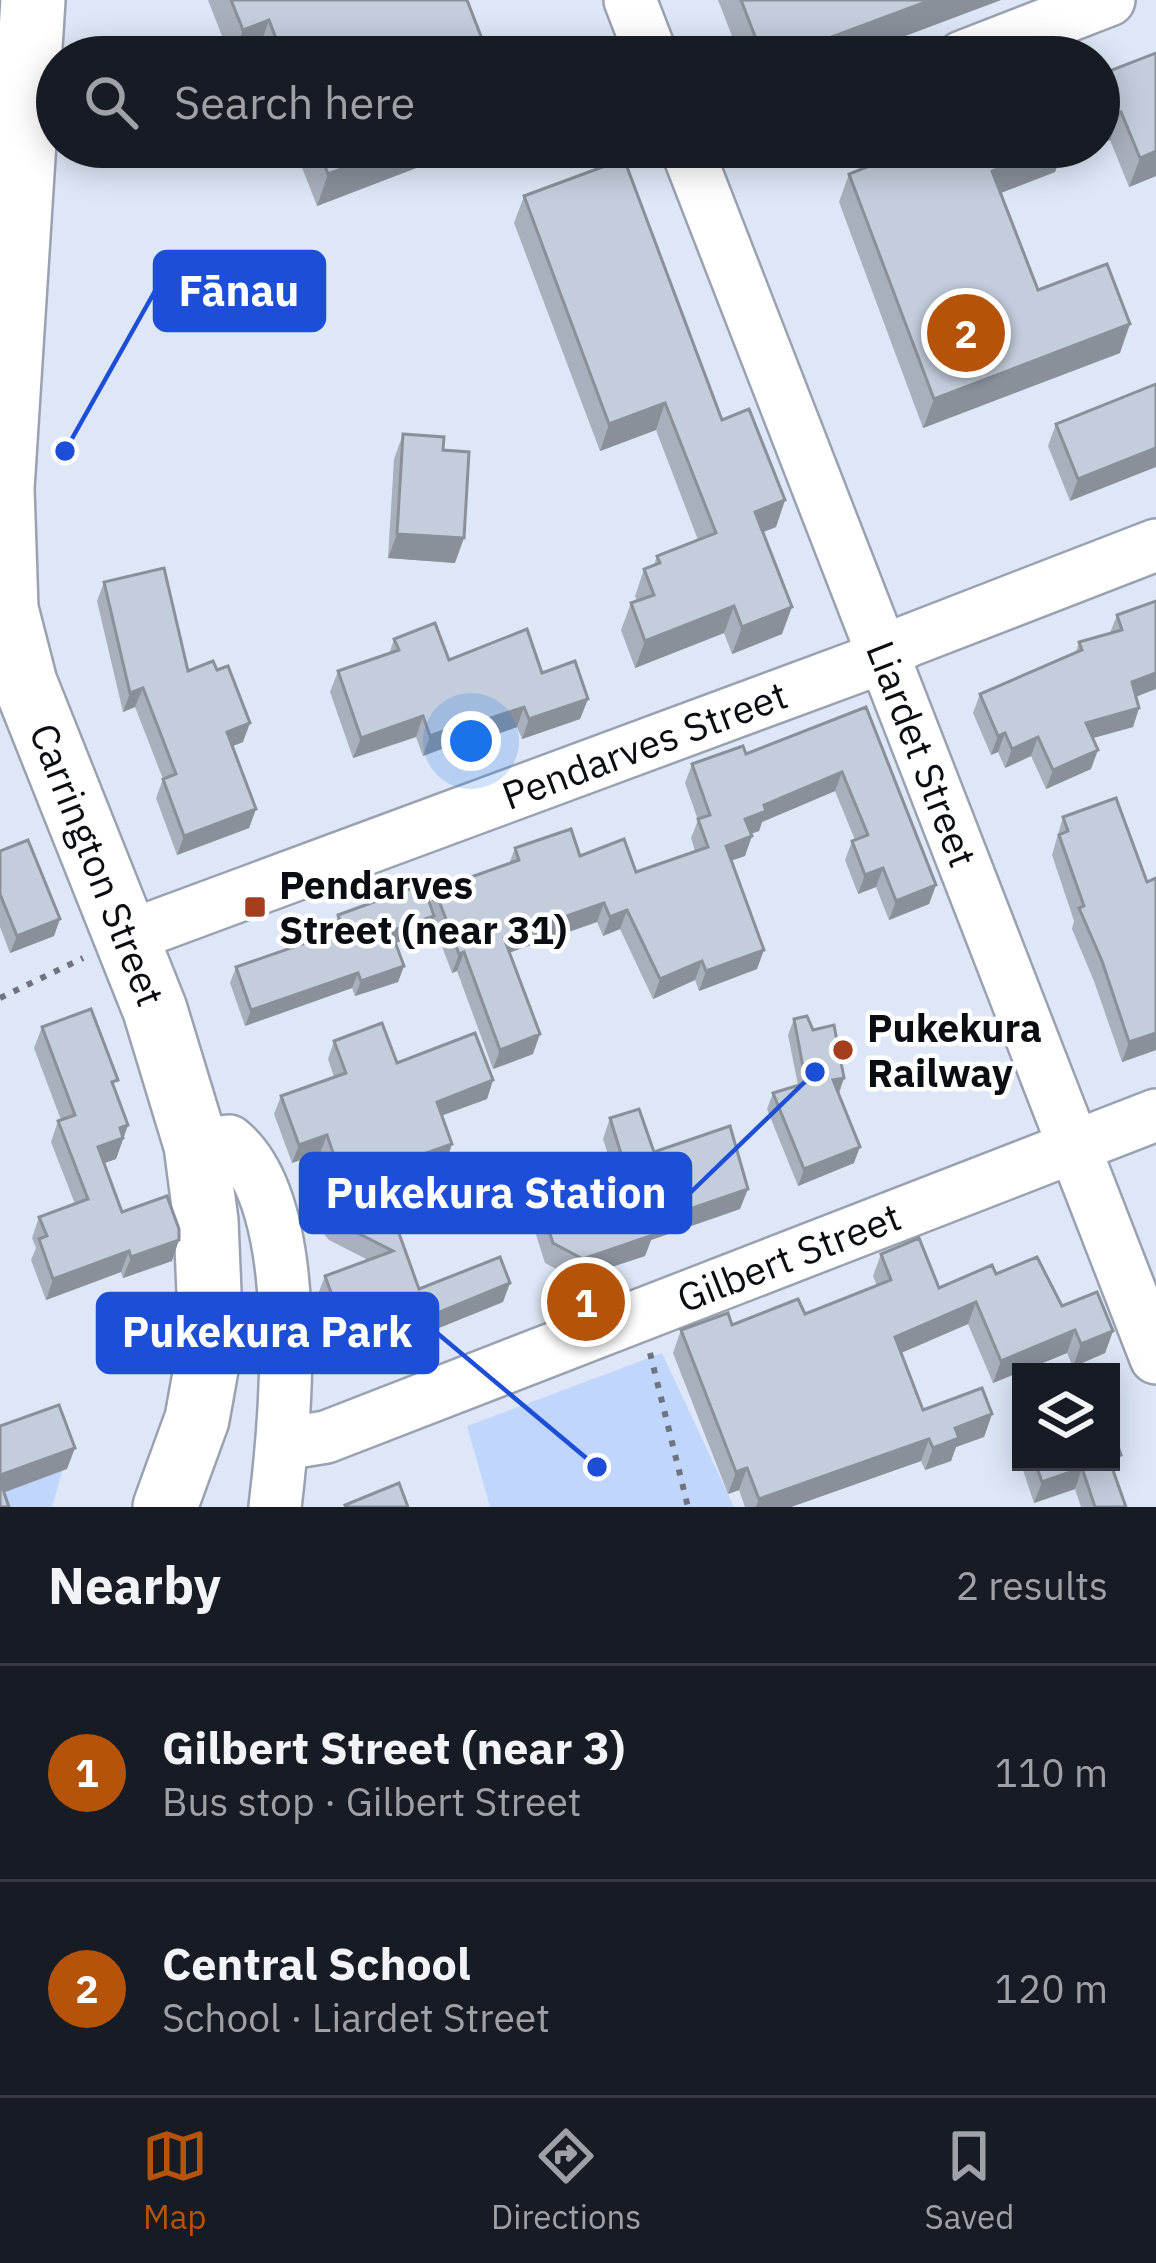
<!DOCTYPE html>
<meta charset="utf-8">
<style>
body{margin:0;font-family:"IBM Plex Sans",sans-serif;background:#242831;color:#f1f3f6}
.controls{position:absolute;right:36px;bottom:36px;display:grid;overflow:hidden;border-radius:0px;box-shadow:0 6px 30px #0003}
.controls button{width:108px;height:108px;display:grid;place-items:center;padding:0;border:0;border-bottom:3px solid #363941;background:#171b24;color:#f1f3f6;font:60px sans-serif}
.you{position:absolute;left:471px;top:741px;width:42px;height:42px;margin:-30px;border:9px solid #fff;border-radius:50%;background:#1a73e8;box-shadow:0 0 0 18px #1a73e833}
.badge{display:grid;place-items:center;width:78px;height:78px;border-radius:50%;background:#b45309;color:#fff;font-size:39px;font-weight:700}
.pin{position:absolute;translate:-50% -50%;border:6px solid #fff;box-shadow:0 3px 12px #0006}
.list{margin:0;padding:0;list-style:none}
h2{display:flex;justify-content:space-between;align-items:center;height:156px;margin:0;padding:0 48px;font-size:51px}
h2 small{font-size:39px;font-weight:400;color:#9ea1a6}
.list li{display:grid;grid-template-columns:78px 1fr auto;gap:36px;align-items:center;box-sizing:border-box;height:216px;padding:0 48px;border-top:3px solid #363941}
.list b{display:block;font-size:45px;white-space:nowrap}
.list p{margin:0;font-size:39px;white-space:nowrap;color:#9ea1a6}
.list em{font-size:39px;font-style:normal;color:#9ea1a6}
.icon{flex:none;width:66px;height:66px;fill:none;stroke:currentColor;stroke-width:2;stroke-linecap:round;stroke-linejoin:round}
.map{position:relative;flex:none;width:1156px;height:1507px;overflow:hidden}
.search{position:absolute;background:#171b24;box-shadow:0 6px 30px #0003;left:36px;right:36px;top:36px;height:132px;display:flex;align-items:center;gap:30px;box-sizing:border-box;padding:0 42px;border-radius:66px;color:#9ea1a6;font-size:45px}
.sheet{height:588px;background:#171b24}
nav{display:flex;justify-content:space-around;align-items:center;box-sizing:border-box;height:168px;border-top:3px solid #363941;background:#171b24;font-size:33px;color:#9ea1a6}
nav a{display:grid;justify-items:center;gap:6px}
nav .on{color:#b45309}
.map>svg:first-child{display:block}
.green{fill:#c1d6fc}
.lines{fill:none;stroke-linecap:round;stroke-linejoin:round}
.minor-casing{stroke:#9aa2b1;stroke-width:56}
.major-casing{stroke:#9aa2b1;stroke-width:68}
.path{stroke:#6e737e;stroke-width:6;stroke-dasharray:6 9;stroke-linecap:butt}
.minor{stroke:#fff;stroke-width:51}
.major{stroke:#fff;stroke-width:63}
.wall{fill:#a9b0bd}
.shaded-wall{fill:#89909a}
.building{fill:#c4cddc;stroke:#89909a;stroke-width:3}
.poi-dot{fill:#a53e1c;stroke:#fff;stroke-width:4.5}
.labels{text-anchor:middle;stroke-width:9;stroke-linejoin:round;paint-order:stroke}
.street-label{font-size:39px;fill:#0a0d12;stroke:#fff}
.poi-label{font-size:39px;font-weight:bold;fill:#0a0d12;stroke:#fff;text-anchor:start}
.leader{fill:none;stroke:#1d4ed8;stroke-width:4.5}
.callout-dot{fill:#1d4ed8;stroke:#fff;stroke-width:4.5}
.callout{fill:#1d4ed8;stroke:#1d4ed8;stroke-width:4.5}
.callout-label{font-size:42px;text-anchor:middle;font-weight:bold;fill:#fff}
</style>
<div class="map">
<svg width="1156" height="1507" viewBox="0 0 1156 1507">
<rect width="100%" height="100%" fill="#dee7f7"/>
<g class="green">
<path d="M662,1353L734,1507H490L467,1426Z"/>
<path d="M64,1465L52,1507H0V1486Z"/>
</g>
<g class="lines">
<g class="minor-casing">
<g id="minor">
<path d="M630,0L652,57"/>
<path d="M962,57L1109,0"/>
<path id="s1" d="M686,147L1156,1358"/>
<path id="s2" d="M127,937L859,666L908,641L1156,545"/>
<path d="M196,1145L229,1141C306,1202 286,1417 275,1507"/>
<path id="s3" d="M283,1444L326,1437L1156,1115"/>
</g>
</g>
<g class="major-casing">
<g id="major">
<path id="s4" d="M33,0L2,488L6,609L25,683L155,1010L196,1145L206,1221L211,1341L197,1419L165,1507"/>
</g>
</g>
<g class="path">
<path d="M0,998L83,958"/>
<path d="M650,1353L688,1507"/>
</g>
<use href="#minor" class="minor"/>
<use href="#major" class="major"/>
</g>
<g class="wall">
<path d="M208,0H467L489,57H260L258,52L243,57H230Z"/>
<path d="M718,0H1001L849,57H740Z"/>
<path d="M1099,75L1156,176L1129,187L1110,140Z"/>
<path d="M294,147H471L317,206Z"/>
<path d="M917,147H1094L1059,161L1055,172L1001,193L1038,290L1120,353L923,428L839,202L849,174Z"/>
<path d="M524,196L722,420L785,500L776,527L763,532L782,634L732,654L724,633L635,668L621,630L631,603L637,601L635,596L644,569L654,565L657,556L698,540L656,430L600,451L514,223Z"/>
<path d="M1156,384L1070,501L1048,446L1056,424Z"/>
<path d="M403,434L443,450L455,563L388,558L394,459Z"/>
<path d="M104,582L188,671L243,742L233,746L256,809L249,828L177,855L156,798L163,779L135,707L123,712L97,601Z"/>
<path d="M1156,601L1136,697L1139,708L1133,727L1092,738L1091,769L1046,789L1031,756L1005,768L998,752L991,755L973,713L980,694L1076,652L1079,642L1110,633L1117,615Z"/>
<path d="M394,639L449,660L542,673L588,699L580,719L522,739L517,727L478,741L476,736L423,756L416,737L353,758L330,692L338,671L389,654Z"/>
<path d="M866,707L936,885L929,904L889,920L876,887L858,894L845,860L852,841L855,840L835,791L762,822L759,831L751,834L745,856L731,860L757,969L699,991L695,980L653,999L620,929L603,936L597,922L509,952L533,1054L493,1069L457,971L452,973L432,920L428,932L396,943L404,966L398,982L355,996L352,988L245,1026L230,983L236,967L334,933L338,915L430,905L435,890L509,864L515,848L580,856L636,872L695,851L691,838L698,820L685,783L692,764L746,754Z"/>
<path d="M1063,817L1156,1050L1122,1062L1094,981L1072,929L1074,921L1052,855Z"/>
<path d="M0,851L54,936L10,953L0,927Z"/>
<path d="M794,1019L813,1030L844,1078L839,1094L854,1163L798,1186L767,1109L773,1093L798,1085L788,1035Z"/>
<path d="M42,1027L115,1090L128,1125L116,1159L104,1163L122,1212L172,1261L123,1278L121,1272L46,1300L31,1260L36,1248L32,1238L39,1217L75,1204L51,1142L58,1121L61,1120L34,1048Z"/>
<path d="M334,1041L397,1063L493,1080L487,1099L442,1115L452,1144L446,1162L417,1172L416,1206L392,1215L419,1289L503,1302L387,1349L381,1330L337,1346L318,1294L325,1276L368,1260L329,1240L318,1227L324,1208L336,1197L320,1153L292,1163L274,1114L281,1096L334,1077L328,1059Z"/>
<path d="M610,1118L654,1152L740,1209L651,1240L645,1256L575,1279L545,1263L528,1209L535,1189L611,1164L603,1139Z"/>
<path d="M881,1254L939,1288L996,1274L1113,1331L1105,1353L1073,1367L1067,1353L993,1383L968,1324L901,1353L923,1410L992,1414L984,1437L956,1447L951,1461L925,1470L921,1461L791,1507H745L739,1490L728,1494L673,1353L681,1330L732,1325L805,1314L877,1286L873,1276Z"/>
<path d="M1021,1441V1462H1111L1121,1455L1114,1473L1126,1507H1081L1075,1489L1034,1503L1017,1452Z"/>
</g>
<g class="shaded-wall">
<path d="M931,0H1001L849,57H778Z"/>
<path d="M269,20L258,52L243,57H233L243,30Z"/>
<path d="M1121,112L1110,140L1099,145V120Z"/>
<path d="M400,147H471L317,206L328,174Z"/>
<path d="M1055,147H1094L1059,161L1055,172L982,200L992,171Z"/>
<path d="M1156,151V176L1129,187L1140,158Z"/>
<path d="M1130,324L1120,353L923,428L934,399Z"/>
<path d="M665,403L656,430L600,451L609,424Z"/>
<path d="M1156,448V467L1070,501L1078,479Z"/>
<path d="M785,500L776,527L745,539L755,512Z"/>
<path d="M397,534L464,538L455,563L388,558Z"/>
<path d="M734,606L724,633L635,668L645,641Z"/>
<path d="M792,607L782,634L732,654L742,627Z"/>
<path d="M1156,673V689L1125,701L1132,682Z"/>
<path d="M143,688L135,707L123,712L130,693Z"/>
<path d="M588,699L580,719L522,739L529,719Z"/>
<path d="M524,707L517,727L478,741L485,720Z"/>
<path d="M1139,708L1133,727L1079,742L1086,723Z"/>
<path d="M423,716L416,737L353,758L361,738Z"/>
<path d="M484,716L476,736L423,756L430,736Z"/>
<path d="M250,723L243,742L220,751L227,732Z"/>
<path d="M1005,733L998,752L991,755L998,736Z"/>
<path d="M1038,737L1031,756L1005,768L1012,749Z"/>
<path d="M1098,750L1091,769L1046,789L1053,770Z"/>
<path d="M842,772L835,791L762,822L759,831L738,838L745,819L764,805Z"/>
<path d="M256,809L249,828L177,855L184,836Z"/>
<path d="M752,836L745,856L719,865L726,846Z"/>
<path d="M883,868L876,887L858,894L865,875Z"/>
<path d="M936,885L929,904L889,920L896,901Z"/>
<path d="M604,903L597,922L497,957L504,938Z"/>
<path d="M627,910L620,929L603,936L610,917Z"/>
<path d="M434,916L428,932L386,946L391,931Z"/>
<path d="M60,919L54,936L10,953L17,936Z"/>
<path d="M764,950L757,969L699,991L706,971Z"/>
<path d="M464,952L457,971L452,973L459,954Z"/>
<path d="M702,961L695,980L653,999L660,979Z"/>
<path d="M404,966L398,982L355,996L361,981Z"/>
<path d="M358,973L352,988L245,1026L251,1010Z"/>
<path d="M1156,1033V1050L1122,1062L1129,1042Z"/>
<path d="M540,1034L533,1054L493,1069L500,1050Z"/>
<path d="M844,1078L838,1094L833,1080Z"/>
<path d="M493,1080L487,1099L430,1120L437,1102Z"/>
<path d="M128,1125L116,1159L90,1168L98,1147L120,1128Z"/>
<path d="M327,1135L320,1153L292,1163L299,1145Z"/>
<path d="M452,1144L446,1162L406,1176L412,1158Z"/>
<path d="M860,1147L854,1163L798,1186L804,1169Z"/>
<path d="M423,1188L416,1206L380,1219L387,1200Z"/>
<path d="M748,1189L740,1209L651,1240L645,1256L575,1279L583,1259L649,1223Z"/>
<path d="M179,1240L172,1261L123,1278L131,1257Z"/>
<path d="M129,1251L121,1272L46,1300L53,1279Z"/>
<path d="M510,1283L503,1302L387,1349L394,1331Z"/>
<path d="M976,1302L968,1324L887,1359L895,1337Z"/>
<path d="M388,1312L381,1330L337,1346L344,1328Z"/>
<path d="M1075,1330L1067,1353L993,1383L1001,1361Z"/>
<path d="M1113,1331L1105,1353L1073,1367L1081,1344Z"/>
<path d="M992,1414L984,1437L956,1447L951,1461L925,1470L933,1448L955,1428Z"/>
<path d="M929,1439L921,1461L791,1507H756L759,1499Z"/>
<path d="M75,1448L67,1469L0,1494V1475Z"/>
<path d="M1121,1455L1113,1476L1111,1458Z"/>
<path d="M747,1468L739,1490L728,1494L736,1472Z"/>
<path d="M1082,1468L1075,1489L1034,1503L1042,1482Z"/>
</g>
<g class="building">
<path d="M231,0H467L489,57H283L269,20L243,30Z"/>
<path d="M741,0H931L778,57H763Z"/>
<path d="M1156,53V151L1140,158L1121,112L1099,120V75Z"/>
<path d="M318,147H400L328,174Z"/>
<path d="M917,147H1055L992,171L1038,290L1107,264L1130,324L934,399L849,174Z"/>
<path d="M624,159L722,420L749,409L785,500L755,512L792,607L742,627L734,606L645,641L631,603L654,595L644,569L660,563L657,556L716,533L665,403L609,424L524,196Z"/>
<path d="M1156,384V448L1078,479L1056,424Z"/>
<path d="M403,434L444,437L443,450L469,452L464,538L397,534Z"/>
<path d="M164,568L188,671L213,661L217,670L228,666L250,723L227,732L256,809L184,836L163,779L176,774L143,688L130,693L104,582Z"/>
<path d="M1156,601V673L1132,682L1139,708L1086,723L1098,750L1053,770L1038,737L1012,749L1005,733L998,736L980,694L1082,650L1079,642L1122,630L1117,615Z"/>
<path d="M435,623L449,660L527,629L542,673L575,661L588,699L529,719L524,707L485,720L484,716L430,736L423,716L361,738L338,671L399,650L394,639Z"/>
<path d="M866,707L936,885L896,901L883,868L865,875L852,841L868,835L842,772L764,805L766,811L745,819L752,836L726,846L764,950L706,971L702,961L660,979L627,910L610,917L604,903L504,938L540,1034L500,1050L464,952L459,954L435,890L519,860L515,848L571,829L580,856L624,839L636,872L708,847L698,819L710,815L692,764L743,746L746,754Z"/>
<path d="M1116,798L1147,882L1156,878V1033L1129,1042L1102,961L1079,908L1084,906L1059,835L1068,831L1063,817Z"/>
<path d="M28,840L60,919L17,936L0,894V851Z"/>
<path d="M423,884L434,916L391,931L404,966L361,981L358,973L251,1010L236,967L343,930L338,915Z"/>
<path d="M91,1009L118,1080L112,1082L128,1125L120,1128L123,1138L98,1147L122,1212L167,1196L179,1229V1240L131,1257L129,1251L53,1279L39,1239L47,1236L39,1217L88,1199L58,1121L75,1115L42,1027Z"/>
<path d="M807,1016L813,1030L834,1025L844,1078L833,1080L860,1147L804,1169L773,1093L806,1083L794,1019Z"/>
<path d="M382,1023L397,1063L475,1033L493,1080L437,1102L452,1144L412,1158L423,1188L387,1200L419,1289L500,1257L510,1283L394,1331L388,1312L344,1328L325,1276L393,1251L336,1222L324,1208L345,1188L327,1135L299,1145L281,1096L346,1073L334,1041Z"/>
<path d="M639,1109L654,1152L730,1126L748,1189L649,1223L653,1235L583,1259L553,1243L535,1189L623,1160L610,1118Z"/>
<path d="M919,1238L939,1288L992,1265L996,1274L1037,1257L1062,1306L1097,1292L1113,1331L1081,1344L1075,1330L1001,1361L976,1302L895,1337L923,1410L982,1388L992,1414L955,1428L959,1438L933,1448L929,1439L759,1499L747,1468L736,1472L681,1330L728,1313L732,1325L798,1299L805,1314L891,1280L881,1254Z"/>
<path d="M59,1405L75,1448L0,1475V1426Z"/>
<path d="M1111,1425L1121,1455L1111,1458Z"/>
<path d="M1035,1462H1110L1126,1507H1095L1082,1468L1042,1482Z"/>
<path d="M0,1481L9,1507H0Z"/>
<path d="M399,1483L408,1507H346L345,1505Z"/>
</g>
<g class="poi-dot">
<rect x="243" y="895" width="24" height="24" rx="6"/>
<circle cx="843" cy="1050" r="12"/>
</g>
<g class="labels">
<g class="street-label">
<text dy="14" stroke="none"><textPath href="#s2" startOffset="552">Pendarves Street</textPath></text>
<text dy="14" stroke="none"><textPath href="#s1" startOffset="651">Liardet Street</textPath></text>
<text dy="14" stroke="none"><textPath href="#s4" startOffset="882">Carrington Street</textPath></text>
<text dy="14" stroke="none"><textPath href="#s3" startOffset="540">Gilbert Street</textPath></text>
</g>
<g class="poi-label">
<text x="279" y="899">Pendarves<tspan x="279" dy="45">Street (near 31)</tspan></text>
<text x="867" y="1042">Pukekura<tspan x="867" dy="45">Railway</tspan></text>
</g>
</g>
<path class="leader" d="M65 451L155 291M815 1072L690 1193M597 1467L437 1333"/>
<g class="callout-dot">
<circle cx="65" cy="451" r="12"/>
<circle cx="815" cy="1072" r="12"/>
<circle cx="597" cy="1467" r="12"/>
</g>
<g class="callout">
<rect x="155" y="252" width="169" height="78" rx="12"/>
<rect x="301" y="1154" width="389" height="78" rx="12"/>
<rect x="98" y="1294" width="339" height="78" rx="12"/>
</g>
<g class="callout-label">
<text x="239" y="306">Fānau</text>
<text x="496" y="1208">Pukekura Station</text>
<text x="267" y="1347">Pukekura Park</text>
</g>
</svg>
<div class="controls">
<button><svg class="icon" aria-label="layers" viewBox="0 0 24 24"><path d="M12 4l9 5-9 5-9-5zM3 14l9 5 9-5"/></svg></button>
</div>
<div class="you"></div>
<div class="pin badge" style="left:586px;top:1302px">1</div>
<div class="pin badge" style="left:966px;top:333px">2</div>
<div class="search"><svg class="icon" aria-label="search" viewBox="0 0 24 24"><circle cx="10" cy="10" r="6"/><path d="M15 15l6 6"/></svg>Search here</div>
</div>
<section class="sheet">
<h2>Nearby<small>2 results</small></h2>
<ul class="list">
<li><span class="badge">1</span><div><b>Gilbert Street (near 3)</b><p>Bus stop · Gilbert Street</p></div><em>110 m</em></li>
<li><span class="badge">2</span><div><b>Central School</b><p>School · Liardet Street</p></div><em>120 m</em></li>
</ul>
</section>
<nav>
<a class="on"><svg class="icon" aria-label="map" viewBox="0 0 24 24"><path d="M3 6l6-2 6 2 6-2v14l-6 2-6-2-6 2zM9 4v14M15 6v14"/></svg>Map</a>
<a><svg class="icon" aria-label="directions" viewBox="0 0 24 24"><path d="M12 3l9 9-9 9-9-9zM9 14v-3h6M13 9l2 2-2 2"/></svg>Directions</a>
<a><svg class="icon" aria-label="saved" viewBox="0 0 24 24"><path d="M7 4h10v16l-5-4-5 4z"/></svg>Saved</a>
</nav>
